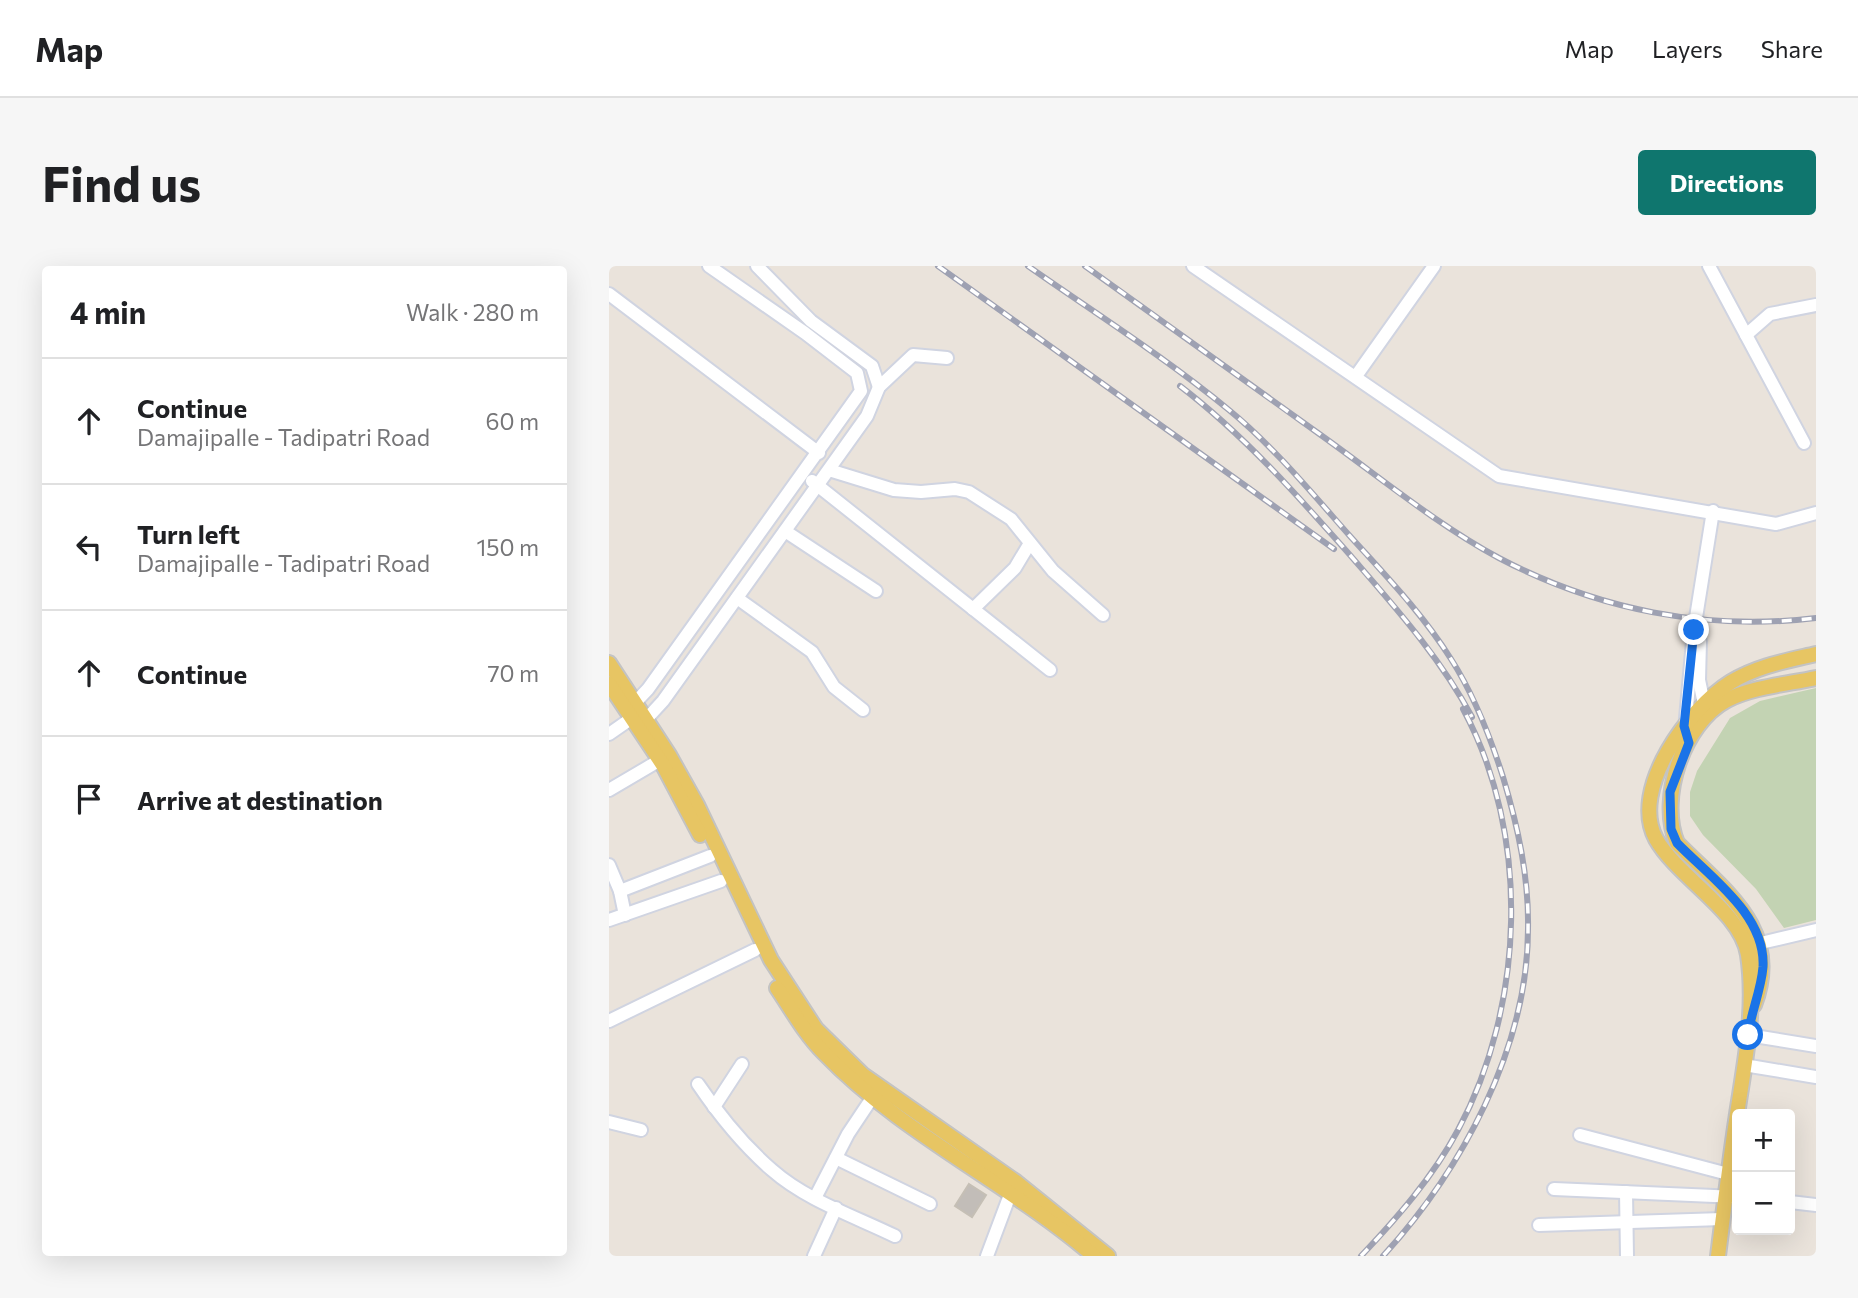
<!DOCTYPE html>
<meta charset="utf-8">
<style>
body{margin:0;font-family:Commissioner,sans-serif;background:#f6f6f6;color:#202124}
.controls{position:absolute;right:21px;bottom:21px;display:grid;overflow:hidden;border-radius:7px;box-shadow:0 7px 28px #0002}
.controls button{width:63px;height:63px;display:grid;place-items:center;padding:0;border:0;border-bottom:2px solid #e0e0e0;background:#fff;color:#202124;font:35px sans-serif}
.stop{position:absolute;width:21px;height:21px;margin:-16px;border:5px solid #1a73e8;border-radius:50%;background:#fff}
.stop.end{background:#1a73e8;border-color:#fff;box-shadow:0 2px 7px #0008}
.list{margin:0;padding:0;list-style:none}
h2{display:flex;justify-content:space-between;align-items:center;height:91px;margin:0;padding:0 28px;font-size:30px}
h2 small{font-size:23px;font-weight:400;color:#757577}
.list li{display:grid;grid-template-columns:46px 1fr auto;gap:21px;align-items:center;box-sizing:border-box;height:126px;padding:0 28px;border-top:2px solid #e0e0e0}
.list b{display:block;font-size:26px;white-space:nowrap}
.list p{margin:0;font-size:23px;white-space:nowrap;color:#757577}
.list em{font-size:23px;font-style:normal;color:#757577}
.icon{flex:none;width:38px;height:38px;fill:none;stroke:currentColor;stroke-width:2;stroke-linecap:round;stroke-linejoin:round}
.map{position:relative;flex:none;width:1207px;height:990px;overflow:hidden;border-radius:7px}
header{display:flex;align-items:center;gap:42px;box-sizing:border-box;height:98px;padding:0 35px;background:#fff;border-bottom:2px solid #e0e0e0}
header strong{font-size:33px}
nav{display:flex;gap:38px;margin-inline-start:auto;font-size:24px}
.intro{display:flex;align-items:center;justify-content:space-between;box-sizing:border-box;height:168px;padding:0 42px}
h1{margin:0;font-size:49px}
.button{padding:18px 32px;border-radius:7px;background:#0f766e;color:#fff;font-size:24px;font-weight:700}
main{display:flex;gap:42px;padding:0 42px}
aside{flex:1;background:#fff;border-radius:7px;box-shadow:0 7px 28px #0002}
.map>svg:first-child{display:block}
.cemetery{fill:#c3d3b3}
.building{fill:#c2bdb8;stroke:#c5bfb5;stroke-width:2}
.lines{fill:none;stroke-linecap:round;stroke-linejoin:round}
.minor-casing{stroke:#d0d4e1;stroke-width:16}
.major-casing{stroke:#c3c3c3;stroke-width:18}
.minor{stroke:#fff;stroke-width:12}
.major{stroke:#e7c563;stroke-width:14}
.rail-casing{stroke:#9ea1b2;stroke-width:6}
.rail{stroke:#fff;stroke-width:3.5;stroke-dasharray:10;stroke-linecap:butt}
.route{stroke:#1a73e8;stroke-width:9}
</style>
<header>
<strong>Map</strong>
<nav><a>Map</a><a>Layers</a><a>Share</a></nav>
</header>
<div class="intro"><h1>Find us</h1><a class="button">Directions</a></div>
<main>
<aside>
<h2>4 min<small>Walk · 280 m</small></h2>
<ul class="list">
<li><svg class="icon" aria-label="ahead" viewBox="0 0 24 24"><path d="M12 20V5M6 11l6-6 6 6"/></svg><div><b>Continue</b><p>Damajipalle - Tadipatri Road</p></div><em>60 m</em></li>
<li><svg class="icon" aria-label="left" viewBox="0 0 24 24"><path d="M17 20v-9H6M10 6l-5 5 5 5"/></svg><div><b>Turn left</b><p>Damajipalle - Tadipatri Road</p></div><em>150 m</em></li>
<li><svg class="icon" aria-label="ahead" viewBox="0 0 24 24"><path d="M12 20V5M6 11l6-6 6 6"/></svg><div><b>Continue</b></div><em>70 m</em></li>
<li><svg class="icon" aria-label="arrive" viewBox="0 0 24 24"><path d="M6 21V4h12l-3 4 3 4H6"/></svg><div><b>Arrive at destination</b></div></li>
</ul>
</aside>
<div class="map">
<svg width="1207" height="990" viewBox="0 0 1207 990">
<rect width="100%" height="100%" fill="#eae3db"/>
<path class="cemetery" d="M1207,422V654L1175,662L1147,623L1094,569L1081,550V526L1088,505L1121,452L1151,435Z"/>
<path class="building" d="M360,918L377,929L363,951L346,940Z"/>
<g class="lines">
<g class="minor-casing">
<g id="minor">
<path d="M148,0L202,55L263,100L270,121"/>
<path d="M584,0L890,210L1167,258L1207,247"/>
<path d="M1100,0L1195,177"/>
<path d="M0,28L210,187"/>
<path d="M1137,69L1161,48L1207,39"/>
<path d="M747,110L825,0"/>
<path d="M220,204L285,224L312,226L346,223L360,226L402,253L444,305L494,349"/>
<path d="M203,215L441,404"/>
<path d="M176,265L267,325"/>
<path d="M128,332L203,386L225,421L254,444"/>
<path d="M364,343L406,302L421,277"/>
<path d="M1091,375L1090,414L1095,438"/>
<path d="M21,442L39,423L252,125L248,107L196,67L100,0"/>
<path d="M31,460L54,435L258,150L270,121L304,89L338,92"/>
<path d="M1076,463L1085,364L1104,245"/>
<path d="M0,468L23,452"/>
<path d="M0,524L51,494"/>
<path d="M0,599L11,625L16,649"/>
<path d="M11,625L101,590"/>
<path d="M0,654L112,615"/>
<path d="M1152,677L1207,664"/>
<path d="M0,755L146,684"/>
<path d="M1139,769L1207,780"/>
<path d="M1135,799L1207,811"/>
<path d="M89,818C110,849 134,879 163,904C197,934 245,950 286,970"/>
<path d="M105,841L133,798"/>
<path d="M0,856L32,864"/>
<path d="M971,869L1119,908"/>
<path d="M227,892L321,938"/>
<path d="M945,923L1128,931"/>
<path d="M1017,926L1018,990"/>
<path d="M206,932L239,868L263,832"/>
<path d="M1181,936L1207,939"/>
<path d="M930,959L1113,953"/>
<path d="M205,990L227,942"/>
<path d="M378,990L402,926"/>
</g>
</g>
<g class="major-casing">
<g id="major">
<path d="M0,397L60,489L88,539L162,694L207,763L254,809L407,916L499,990"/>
<path d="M0,418L54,499L91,569"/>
<path d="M168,722C183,744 196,768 215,787C293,868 400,917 485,990"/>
<path d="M1145,739C1174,663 1115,625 1068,577C1049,533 1074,457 1118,434C1143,421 1179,418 1207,412"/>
<path d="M1109,990C1115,942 1121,895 1128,848C1136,795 1147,742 1139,689C1133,646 1069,612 1047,573C1020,523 1080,442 1122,416C1148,400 1177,395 1207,388"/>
</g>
</g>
<use href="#minor" class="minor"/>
<use href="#major" class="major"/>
<g class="rail-casing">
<g id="rail">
<path d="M329,0L725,283"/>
<path d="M419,0C486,47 557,92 620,144C664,180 702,226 740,269C776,309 813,347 842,393C865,429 881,470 894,511C909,561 920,611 919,663C919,782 852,905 774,990"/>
<path d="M476,0C556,57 636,115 716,172C773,213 829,259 890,292C989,344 1097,365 1207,352"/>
<path d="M571,120C635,169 688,229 741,289C785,340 831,391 863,451"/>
<path d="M752,990C788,952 824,911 849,864C916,739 922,569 854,443"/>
</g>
</g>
<use href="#rail" class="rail"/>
</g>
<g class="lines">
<path class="route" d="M1085,364L1075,460L1080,477L1061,526L1062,563L1068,577C1101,611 1157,649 1154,701C1152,725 1142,746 1139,769"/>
</g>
</svg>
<div class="controls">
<button>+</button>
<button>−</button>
</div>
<div class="stop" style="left:1139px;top:769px"></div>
<div class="stop end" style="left:1085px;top:364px"></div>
</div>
</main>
